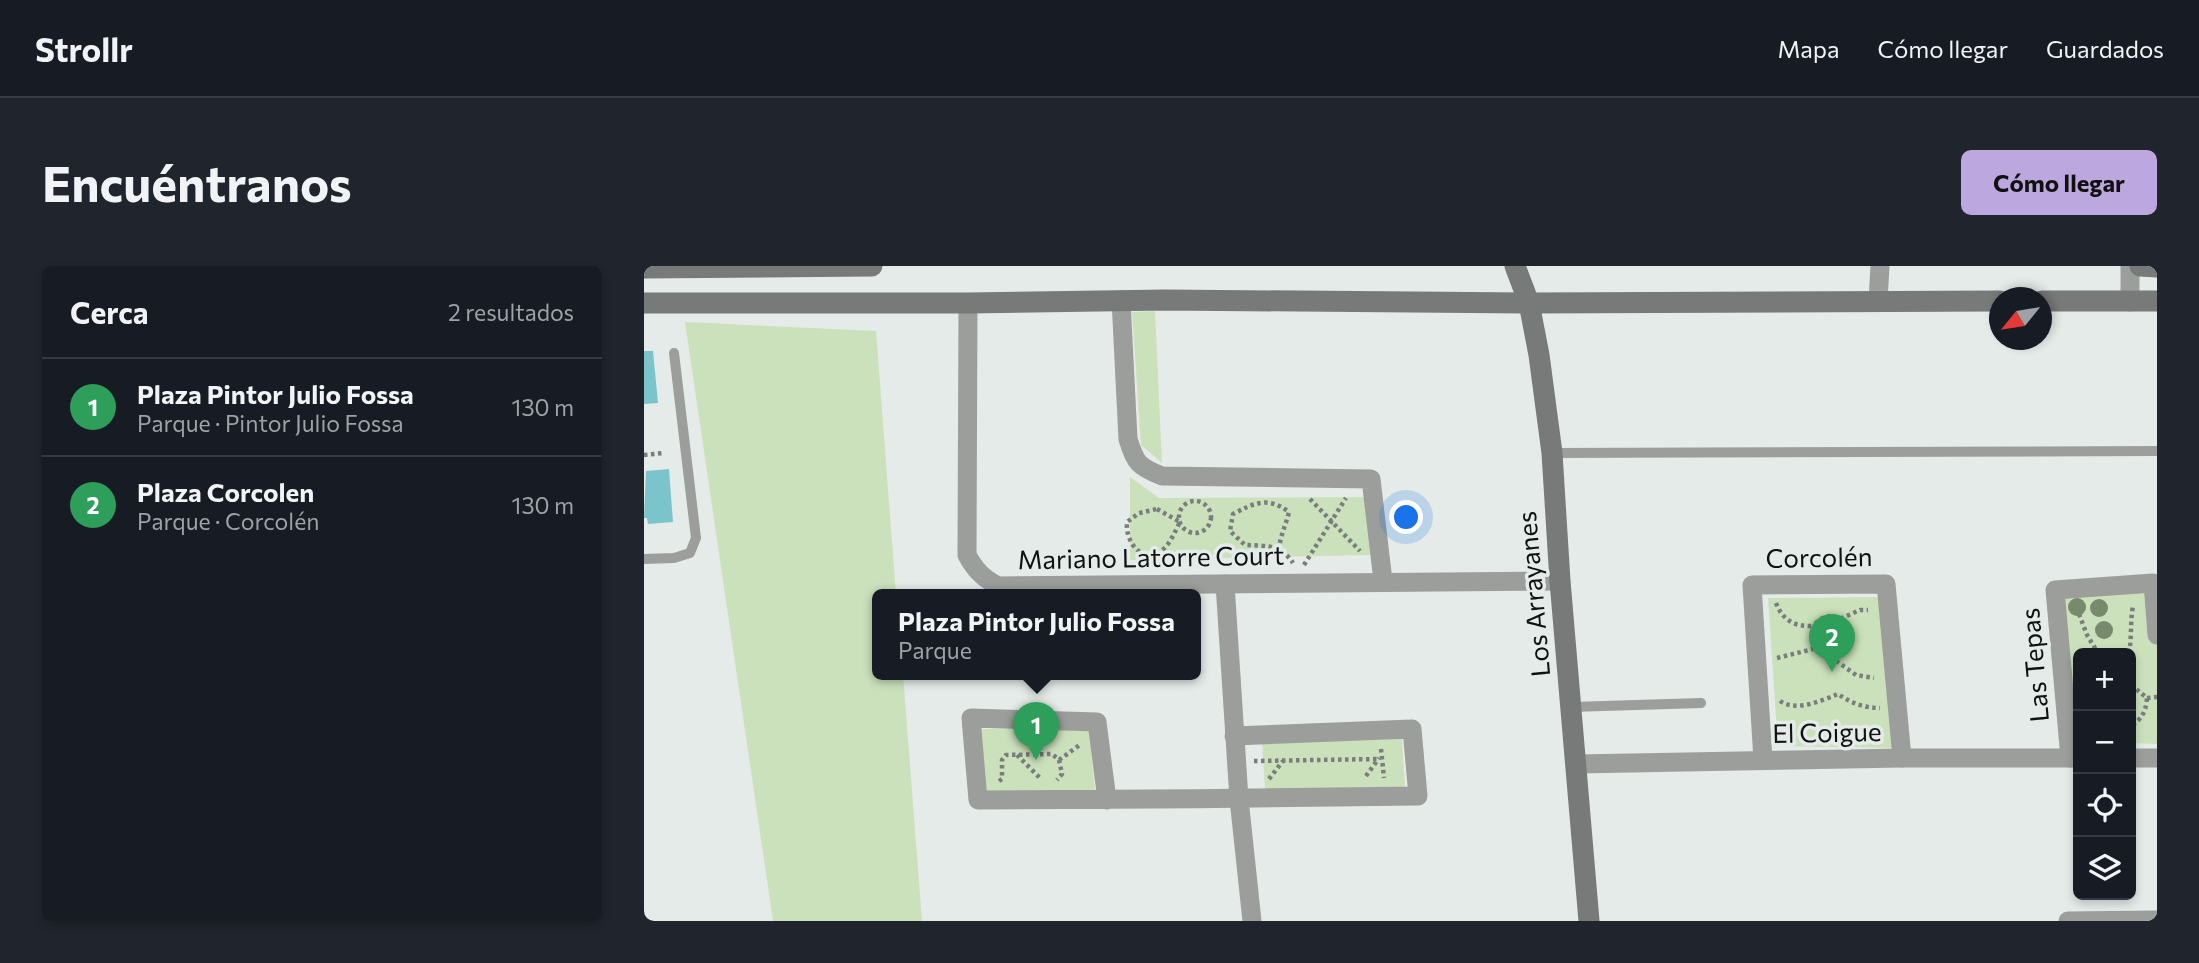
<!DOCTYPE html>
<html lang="es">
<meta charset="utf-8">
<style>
body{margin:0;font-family:Commissioner,sans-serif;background:#20242c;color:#f1f3f6}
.controls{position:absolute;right:21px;bottom:21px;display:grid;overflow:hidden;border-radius:10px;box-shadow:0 4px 10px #0003}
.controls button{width:63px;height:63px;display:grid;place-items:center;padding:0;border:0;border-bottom:2px solid #363941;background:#171b24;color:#f1f3f6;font:35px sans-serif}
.compass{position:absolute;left:1345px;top:21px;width:63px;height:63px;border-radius:50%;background:#171b24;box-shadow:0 4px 10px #0003;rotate:240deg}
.you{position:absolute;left:763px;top:252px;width:24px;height:24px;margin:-18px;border:5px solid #fff;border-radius:50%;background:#1a73e8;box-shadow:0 0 0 10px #1a73e833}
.badge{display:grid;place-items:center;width:46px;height:46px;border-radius:50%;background:#bca7df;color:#fff;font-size:23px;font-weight:700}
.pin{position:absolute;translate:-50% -58px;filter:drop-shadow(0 2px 4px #0008)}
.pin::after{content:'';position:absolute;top:37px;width:24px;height:21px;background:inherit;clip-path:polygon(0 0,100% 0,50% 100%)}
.popup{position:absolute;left:228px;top:323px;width:329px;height:91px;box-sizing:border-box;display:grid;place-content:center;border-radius:10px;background:#171b24;filter:drop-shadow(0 2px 5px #0005);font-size:23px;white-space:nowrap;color:#9ea1a6}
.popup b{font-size:26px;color:#f1f3f6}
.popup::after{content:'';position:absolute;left:50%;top:100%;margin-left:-14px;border:14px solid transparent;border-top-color:#171b24}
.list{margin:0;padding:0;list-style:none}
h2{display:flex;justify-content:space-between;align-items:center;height:91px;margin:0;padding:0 28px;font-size:30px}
h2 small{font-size:23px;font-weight:400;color:#9ea1a6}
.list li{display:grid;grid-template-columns:46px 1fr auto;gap:21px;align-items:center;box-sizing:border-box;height:98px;padding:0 28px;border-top:2px solid #363941}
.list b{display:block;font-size:26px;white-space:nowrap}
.list p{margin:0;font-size:23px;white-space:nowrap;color:#9ea1a6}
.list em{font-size:23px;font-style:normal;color:#9ea1a6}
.icon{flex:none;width:38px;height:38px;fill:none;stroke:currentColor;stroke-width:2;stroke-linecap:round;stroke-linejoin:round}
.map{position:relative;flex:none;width:1513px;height:655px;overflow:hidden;border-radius:10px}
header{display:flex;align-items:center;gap:42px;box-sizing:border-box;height:98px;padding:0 35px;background:#171b24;border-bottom:2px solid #363941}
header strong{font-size:33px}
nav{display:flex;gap:38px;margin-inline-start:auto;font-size:24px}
.intro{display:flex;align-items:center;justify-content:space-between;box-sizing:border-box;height:168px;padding:0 42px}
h1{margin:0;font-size:49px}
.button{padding:18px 32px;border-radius:10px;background:#bca7df;color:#111;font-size:24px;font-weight:700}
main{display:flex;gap:42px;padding:0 42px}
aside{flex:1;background:#171b24;border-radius:10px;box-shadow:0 4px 10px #0003}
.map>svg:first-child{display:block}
.green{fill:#cbe1bc}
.building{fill:#7cc4cb}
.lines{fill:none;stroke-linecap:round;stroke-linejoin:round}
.path{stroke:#797e7c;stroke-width:4.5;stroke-dasharray:3.5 3.5;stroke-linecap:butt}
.lane{stroke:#9c9e9c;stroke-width:10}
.street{stroke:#9c9e9c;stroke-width:19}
.secondary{stroke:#777a78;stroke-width:21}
.tree{fill:#788a6c}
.labels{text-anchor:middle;stroke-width:7;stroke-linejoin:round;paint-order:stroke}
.street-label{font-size:26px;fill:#0f1211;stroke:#e4ebe9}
</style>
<header>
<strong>Strollr</strong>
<nav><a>Mapa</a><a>Cómo llegar</a><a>Guardados</a></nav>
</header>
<div class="intro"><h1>Encuéntranos</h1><a class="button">Cómo llegar</a></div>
<main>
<aside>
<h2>Cerca<small>2 resultados</small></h2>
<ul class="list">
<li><span class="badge" style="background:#2e9e5b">1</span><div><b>Plaza Pintor Julio Fossa</b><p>Parque · Pintor Julio Fossa</p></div><em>130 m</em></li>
<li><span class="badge" style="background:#2e9e5b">2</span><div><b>Plaza Corcolen</b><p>Parque · Corcolén</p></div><em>130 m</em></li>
</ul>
</aside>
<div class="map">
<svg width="1513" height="655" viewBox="0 0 1513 655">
<rect width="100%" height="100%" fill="#e4ebe9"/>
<g class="green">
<path d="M511,45L518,197L497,179L488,46Z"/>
<path d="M41,56L232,65L252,328H233V408H259L278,655H129Z"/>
<path d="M486,211L515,232L721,231L729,289L486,294Z"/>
<path d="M1510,324L1513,354V478L1487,477V387H1434V476H1432L1420,330Z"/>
<path d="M1242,331L1251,482L1134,480L1124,332Z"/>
<path d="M335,463H445L451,525L339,531Z"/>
<path d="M758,473L761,522L621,524L618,476Z"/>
</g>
<g class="building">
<path d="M0,85H9L14,137L0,138Z"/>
<path d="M25,203L29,256L4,258L3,252H0L2,205Z"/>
</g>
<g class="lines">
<g class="path">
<path d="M0,189L19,187"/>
<path d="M666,233L716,285"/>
<circle cx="551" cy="251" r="16"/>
<path d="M513,243L536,256C531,265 526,279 517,285C497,298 481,275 483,256L495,247Z"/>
<path d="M635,284C636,270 642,259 645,246C624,230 610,237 589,248L586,265L601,279C623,280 636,278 649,297"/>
<path d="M660,299L702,232"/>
<path d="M1132,337C1139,355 1152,361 1169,360"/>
<path d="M1435,348L1443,369L1454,387"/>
<path d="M1196,353C1192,364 1188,367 1176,369L1169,360C1178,351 1185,347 1196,353L1216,344H1224"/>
<path d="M1485,387C1488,371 1486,356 1489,340"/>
<path d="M1133,392L1169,383L1191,394L1212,409L1230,412"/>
<path d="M1487,419L1503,432C1502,445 1498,453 1487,460"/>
<path d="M1503,432L1513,431"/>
<path d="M1136,435C1152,446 1177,435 1194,428C1207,437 1220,442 1236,442"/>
<path d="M737,483L740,512"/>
<path d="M373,489L397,513"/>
<path d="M415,494L437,478"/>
<path d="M610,495L734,493"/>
<path d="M722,510L735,492"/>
<path d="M625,513L639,495"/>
<path d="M355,515L358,513V494L362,489L408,488L415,494L418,508L413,514"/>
</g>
<g class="lane">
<path d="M908,187L1513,185"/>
<path d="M0,293L30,292L46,287L52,272L30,87"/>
<path d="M927,441L1057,437"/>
</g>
<g class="street">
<path d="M1486,0V36"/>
<path d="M477,34L484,173C491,197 495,201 518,210L727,213L739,315"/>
<path d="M1234,35L1236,0"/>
<path d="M324,37L323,289C331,304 339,312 354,320L916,315"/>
<path d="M581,318L595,533L608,655"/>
<path d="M1426,492L1411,324L1509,317L1513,369"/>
<path d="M1487,492H1513"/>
<path d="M1119,494L1108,319L1242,318L1258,492"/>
<path d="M933,498L1258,492H1434"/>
<path d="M463,534L453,456L327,452L334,534C481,534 627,532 774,530L768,463L590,470"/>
<path d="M1424,655L1513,654"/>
</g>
<g class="secondary">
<path d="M871,0L885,37L895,89L908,187L916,315L945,655"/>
<path d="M1496,0L1513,1"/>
<path d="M0,2L228,0"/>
<path d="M1398,35H1513"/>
<path d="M0,37H324L522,34L885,37L1356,35"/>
</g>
</g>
<g class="tree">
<circle cx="1433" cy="341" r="9"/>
<circle cx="1455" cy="342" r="9"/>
<circle cx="1460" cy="364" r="9"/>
</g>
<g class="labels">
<g class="street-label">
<text transform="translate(507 292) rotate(-1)" y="9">Mariano Latorre Court</text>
<text transform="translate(1175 292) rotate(-1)" y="9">Corcolén</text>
<text transform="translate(890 328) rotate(-95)" y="9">Los Arrayanes</text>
<text transform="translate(1391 399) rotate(-95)" y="9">Las Tepas</text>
<text transform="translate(1183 467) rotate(-1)" y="9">El Coigue</text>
</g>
</g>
</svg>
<div class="controls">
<button>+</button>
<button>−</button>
<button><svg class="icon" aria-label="locate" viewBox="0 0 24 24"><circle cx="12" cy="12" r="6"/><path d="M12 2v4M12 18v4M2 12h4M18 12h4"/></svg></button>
<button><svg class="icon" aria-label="layers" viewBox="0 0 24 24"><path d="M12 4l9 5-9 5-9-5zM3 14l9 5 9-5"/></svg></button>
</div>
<svg class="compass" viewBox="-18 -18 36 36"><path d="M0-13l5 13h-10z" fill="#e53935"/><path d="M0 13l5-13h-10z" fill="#9ea1a6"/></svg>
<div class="you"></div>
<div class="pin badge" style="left:392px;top:494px;background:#2e9e5b">1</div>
<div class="popup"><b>Plaza Pintor Julio Fossa</b>Parque</div>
<div class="pin badge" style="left:1188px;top:406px;background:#2e9e5b">2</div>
</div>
</main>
